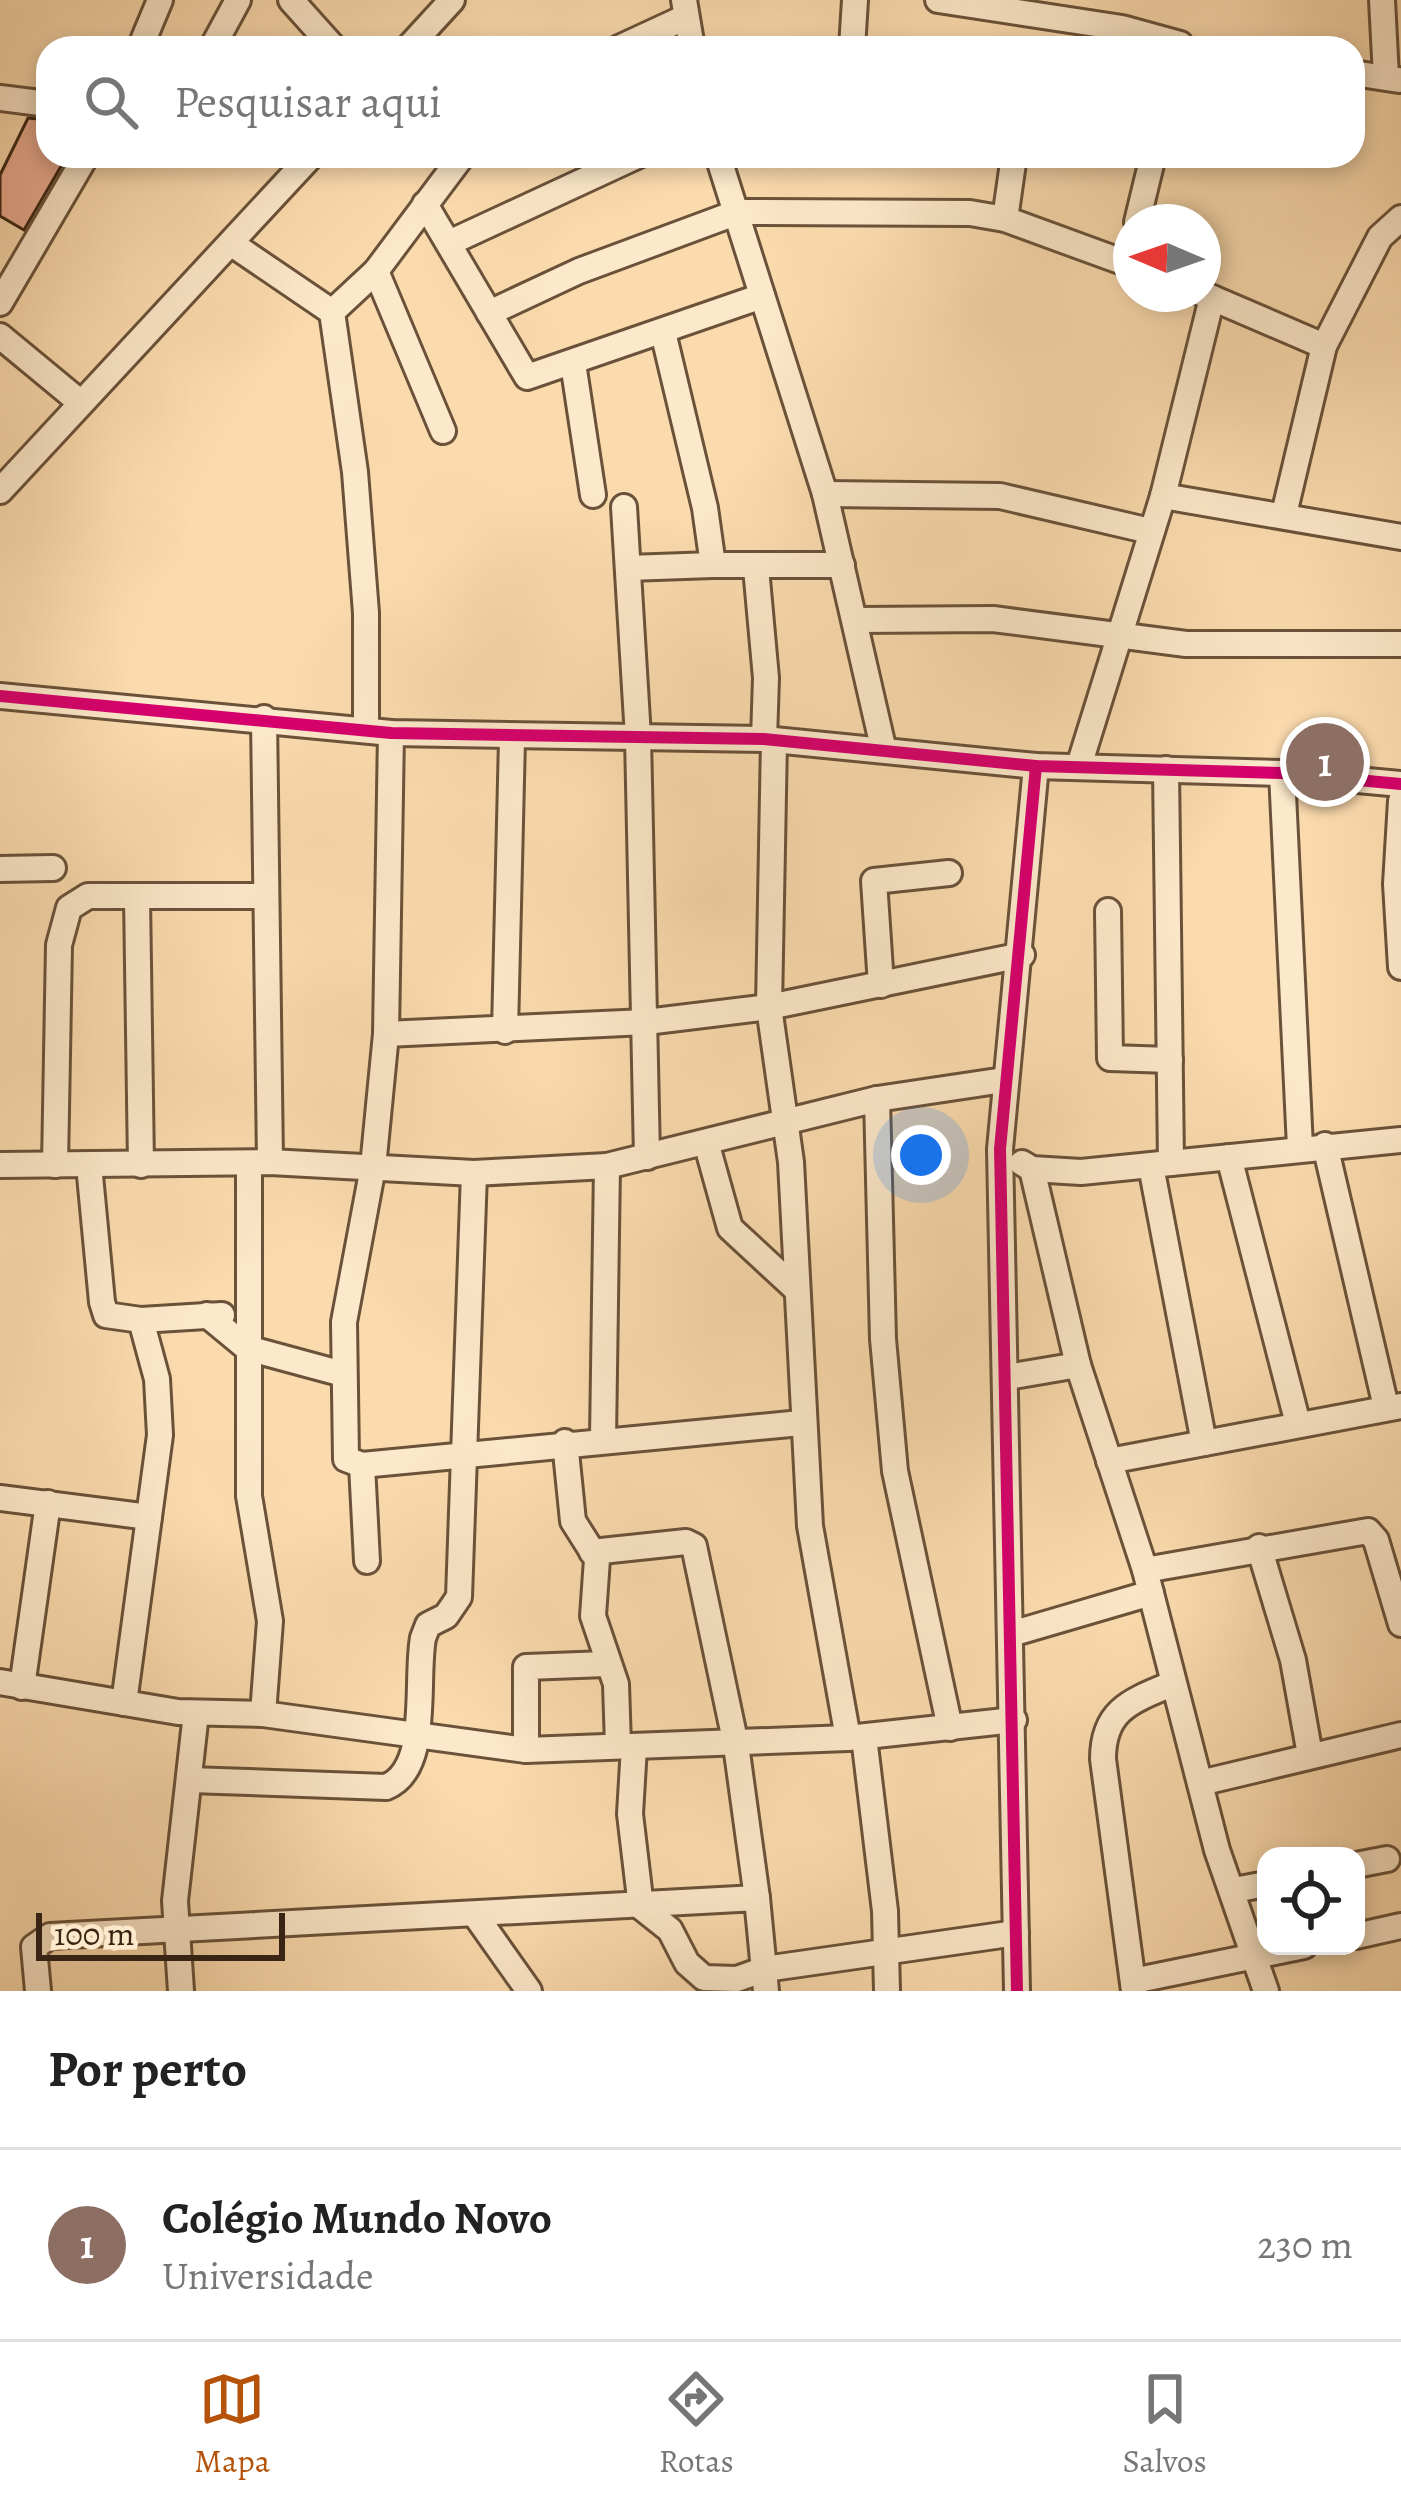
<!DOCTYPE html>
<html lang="pt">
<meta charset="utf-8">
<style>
body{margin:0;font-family:Alegreya,serif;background:#f2f2f2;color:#222}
.controls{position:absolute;right:36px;bottom:36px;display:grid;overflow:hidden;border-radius:24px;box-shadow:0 6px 18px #0003}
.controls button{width:108px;height:108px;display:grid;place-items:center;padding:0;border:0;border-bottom:3px solid #e0e0e0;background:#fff;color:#222;font:60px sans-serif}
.compass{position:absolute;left:1113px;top:204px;width:108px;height:108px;border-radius:50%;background:#fff;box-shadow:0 6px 18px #0003;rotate:272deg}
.scale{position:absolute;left:36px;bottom:30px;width:249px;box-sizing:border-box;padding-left:12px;border:6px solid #3a2413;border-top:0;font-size:33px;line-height:42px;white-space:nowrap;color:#3a2413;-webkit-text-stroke:9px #fce8ca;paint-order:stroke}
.you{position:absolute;left:921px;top:1155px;width:42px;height:42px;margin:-30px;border:9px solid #fff;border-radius:50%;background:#1a73e8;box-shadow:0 0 0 18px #1a73e833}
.badge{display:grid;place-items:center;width:78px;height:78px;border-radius:50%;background:#b45309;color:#fff;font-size:39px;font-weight:700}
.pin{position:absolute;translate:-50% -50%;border:6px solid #fff;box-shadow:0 3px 12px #0006}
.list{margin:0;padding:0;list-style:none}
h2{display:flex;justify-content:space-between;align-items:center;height:156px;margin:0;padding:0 48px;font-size:51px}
h2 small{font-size:39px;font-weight:400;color:#767676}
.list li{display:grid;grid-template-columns:78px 1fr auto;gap:36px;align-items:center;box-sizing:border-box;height:192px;padding:0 48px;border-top:3px solid #e0e0e0}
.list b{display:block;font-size:45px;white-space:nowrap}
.list p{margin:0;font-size:39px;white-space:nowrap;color:#767676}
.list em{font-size:39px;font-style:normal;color:#767676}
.icon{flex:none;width:66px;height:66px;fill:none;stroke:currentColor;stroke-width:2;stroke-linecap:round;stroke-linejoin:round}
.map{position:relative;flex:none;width:1401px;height:1991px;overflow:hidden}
.search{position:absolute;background:#fff;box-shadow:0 6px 18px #0003;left:36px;right:36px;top:36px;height:132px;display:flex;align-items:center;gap:30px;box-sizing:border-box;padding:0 42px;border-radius:36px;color:#767676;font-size:45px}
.sheet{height:348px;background:#fff}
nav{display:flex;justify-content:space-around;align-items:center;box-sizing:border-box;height:168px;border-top:3px solid #e0e0e0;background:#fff;font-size:33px;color:#767676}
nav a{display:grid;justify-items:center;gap:6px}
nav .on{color:#b45309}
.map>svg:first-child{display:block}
.building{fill:#ecad92;stroke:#3a2413;stroke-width:3}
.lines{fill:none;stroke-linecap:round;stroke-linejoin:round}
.minor-casing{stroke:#6a523a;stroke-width:30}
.minor{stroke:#fce8ca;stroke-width:24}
.cycleway-casing{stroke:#fce8ca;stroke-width:20}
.cycleway{stroke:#d6006c;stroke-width:12}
</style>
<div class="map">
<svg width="1401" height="1991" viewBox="0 0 1401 1991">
<rect width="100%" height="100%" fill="#fbdbae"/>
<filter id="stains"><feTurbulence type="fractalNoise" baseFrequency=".00167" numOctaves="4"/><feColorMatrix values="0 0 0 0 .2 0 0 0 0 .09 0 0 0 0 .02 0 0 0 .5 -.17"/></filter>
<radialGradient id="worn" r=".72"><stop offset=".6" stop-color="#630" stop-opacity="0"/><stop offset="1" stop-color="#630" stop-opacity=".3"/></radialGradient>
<path class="building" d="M28,118L48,120V156H67L24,230L0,216V175Z"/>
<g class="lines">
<g class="minor-casing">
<g id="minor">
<path d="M291,0L334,48"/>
<path d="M684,0L692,48"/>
<path d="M938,0L1122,28L1180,44L1179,48"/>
<path d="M1382,0L1386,77"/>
<path d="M140,48L160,0"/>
<path d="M212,48L238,0"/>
<path d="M408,48L452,0"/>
<path d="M619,48L686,17"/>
<path d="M852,48L855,0"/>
<path d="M1353,73L1399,80"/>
<path d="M0,98L48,104"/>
<path d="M718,156L825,494L883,747"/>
<path d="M425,204L527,377L762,296"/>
<path d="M1005,219L1014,156"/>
<path d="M1137,222L1153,156"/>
<path d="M449,243L637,156"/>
<path d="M232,244L332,312"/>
<path d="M376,271L443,431"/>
<path d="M1203,294L1324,346"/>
<path d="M0,303L86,156"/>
<path d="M489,313L579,271L738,212L970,213L1005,219L1131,265"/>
<path d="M663,332L705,508L713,565H842"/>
<path d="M0,336L81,403"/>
<path d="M573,363L593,495"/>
<path d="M0,491L311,156"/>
<path d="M825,494L1000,496L1150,531"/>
<path d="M1163,496L1401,537"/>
<path d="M624,507L638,737L647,1157"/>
<path d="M1284,514L1324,346L1380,237L1401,218"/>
<path d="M628,568L713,565"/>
<path d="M756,568L766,678L764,739"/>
<path d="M858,620L993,619L1186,644H1401"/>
<path d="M0,696L391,733L764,739L1036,766L1282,773L1401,784"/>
<path d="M264,718L270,1162"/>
<path d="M366,730V613L355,472L332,312L376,271L462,156"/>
<path d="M774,740L769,1007L791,1162L810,1526L848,1738"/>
<path d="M1079,766L1163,496L1212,298"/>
<path d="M1166,769L1171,1163"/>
<path d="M1282,773L1300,1147"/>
<path d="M1401,801L1396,884L1401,967"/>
<path d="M0,869L53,868"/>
<path d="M137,897L141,1165"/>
<path d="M1108,911L1110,1058L1170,1060"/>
<path d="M881,985L874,881L949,873"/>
<path d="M505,1031L512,739"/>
<path d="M386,1034L646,1022L769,1007L1022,955"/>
<path d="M877,1099L883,1339L895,1471L950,1728"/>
<path d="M706,1142L730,1228L797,1290"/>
<path d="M1325,1145L1386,1407"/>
<path d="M1229,1157L1298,1424"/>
<path d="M249,1163V1496L270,1621L263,1714"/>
<path d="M1022,1163L1032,1169L1081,1172L1401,1140"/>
<path d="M0,1165L270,1162L474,1173L607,1166L877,1099L1004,1080"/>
<path d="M55,1165L59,945L69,908L88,896H264"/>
<path d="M89,1165L102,1302L106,1315L141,1320L157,1379L160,1435L124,1703"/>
<path d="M1151,1166L1204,1443"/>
<path d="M1032,1169L1078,1365L1145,1570L1217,1850L1266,1991"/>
<path d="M207,1315L247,1348L343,1374"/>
<path d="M141,1320L222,1315"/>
<path d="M1007,1377L1078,1365"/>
<path d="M603,1439L607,1166"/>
<path d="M565,1442L573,1521L597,1559L593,1616L616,1684L618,1746"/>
<path d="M1109,1461L1401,1406"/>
<path d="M362,1465L346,1459L344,1322L373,1167L386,1034L391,733"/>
<path d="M0,1498L149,1517"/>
<path d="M1259,1547L1293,1660L1310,1755"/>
<path d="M592,1552L686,1542L694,1546L736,1745L757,1898"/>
<path d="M367,1561L362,1465L801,1423"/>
<path d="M1145,1570L1368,1531L1376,1540L1401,1624"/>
<path d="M1011,1634L1151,1593"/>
<path d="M0,1682L178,1712L263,1714L526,1750L848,1738L1014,1720"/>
<path d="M22,1687L48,1503"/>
<path d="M864,1737L885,1911L887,1991"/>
<path d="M634,1747L630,1814L641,1907L670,1930L687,1963L704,1978L737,1979L765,1969L1016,1933"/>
<path d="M526,1750V1667L606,1664"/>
<path d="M190,1780L386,1787C431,1769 415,1682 423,1638L428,1625L446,1616L459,1597L474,1173"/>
<path d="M1200,1783L1401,1735"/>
<path d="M1356,1865L1387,1859"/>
<path d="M1234,1890L1266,1884"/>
<path d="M476,1916L529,1991"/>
<path d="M1356,1936L1401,1926"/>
<path d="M1133,1981L1304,1946"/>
<path d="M38,1991L34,1947L50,1936L757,1898L766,1991"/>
<path d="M181,1991L175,1901L196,1713"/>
<path d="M1017,1991L1000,1149L1036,766"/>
<path d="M1134,1991L1103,1759C1103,1710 1131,1701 1172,1684"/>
</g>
</g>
<use href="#minor" class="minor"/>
<g class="cycleway-casing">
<g id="cycleway">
<path d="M0,696L391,733L764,739L1036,766L1282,773L1401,784"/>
<path d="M1017,1991L1000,1149L1036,766"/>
</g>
</g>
<use href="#cycleway" class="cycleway"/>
</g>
<rect width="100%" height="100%" filter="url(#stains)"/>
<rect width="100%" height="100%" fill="url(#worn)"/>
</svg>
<div class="controls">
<button><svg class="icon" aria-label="locate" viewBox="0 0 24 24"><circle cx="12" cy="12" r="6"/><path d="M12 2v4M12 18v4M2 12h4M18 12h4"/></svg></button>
</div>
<svg class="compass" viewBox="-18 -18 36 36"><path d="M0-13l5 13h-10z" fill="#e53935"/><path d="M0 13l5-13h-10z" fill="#767676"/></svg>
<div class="scale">100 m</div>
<div class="you"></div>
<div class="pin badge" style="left:1325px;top:762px;background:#8d6e63">1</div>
<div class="search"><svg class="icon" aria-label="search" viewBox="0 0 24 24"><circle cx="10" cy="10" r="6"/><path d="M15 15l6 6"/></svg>Pesquisar aqui</div>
</div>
<section class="sheet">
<h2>Por perto<small></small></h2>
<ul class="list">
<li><span class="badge" style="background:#8d6e63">1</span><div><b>Colégio Mundo Novo</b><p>Universidade</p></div><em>230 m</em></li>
</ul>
</section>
<nav>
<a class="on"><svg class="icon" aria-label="map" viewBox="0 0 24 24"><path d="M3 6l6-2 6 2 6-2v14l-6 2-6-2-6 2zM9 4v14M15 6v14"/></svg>Mapa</a>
<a><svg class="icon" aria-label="directions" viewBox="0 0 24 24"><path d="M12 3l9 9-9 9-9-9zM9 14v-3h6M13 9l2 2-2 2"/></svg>Rotas</a>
<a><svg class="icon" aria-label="saved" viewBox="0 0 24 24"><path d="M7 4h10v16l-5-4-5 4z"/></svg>Salvos</a>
</nav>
